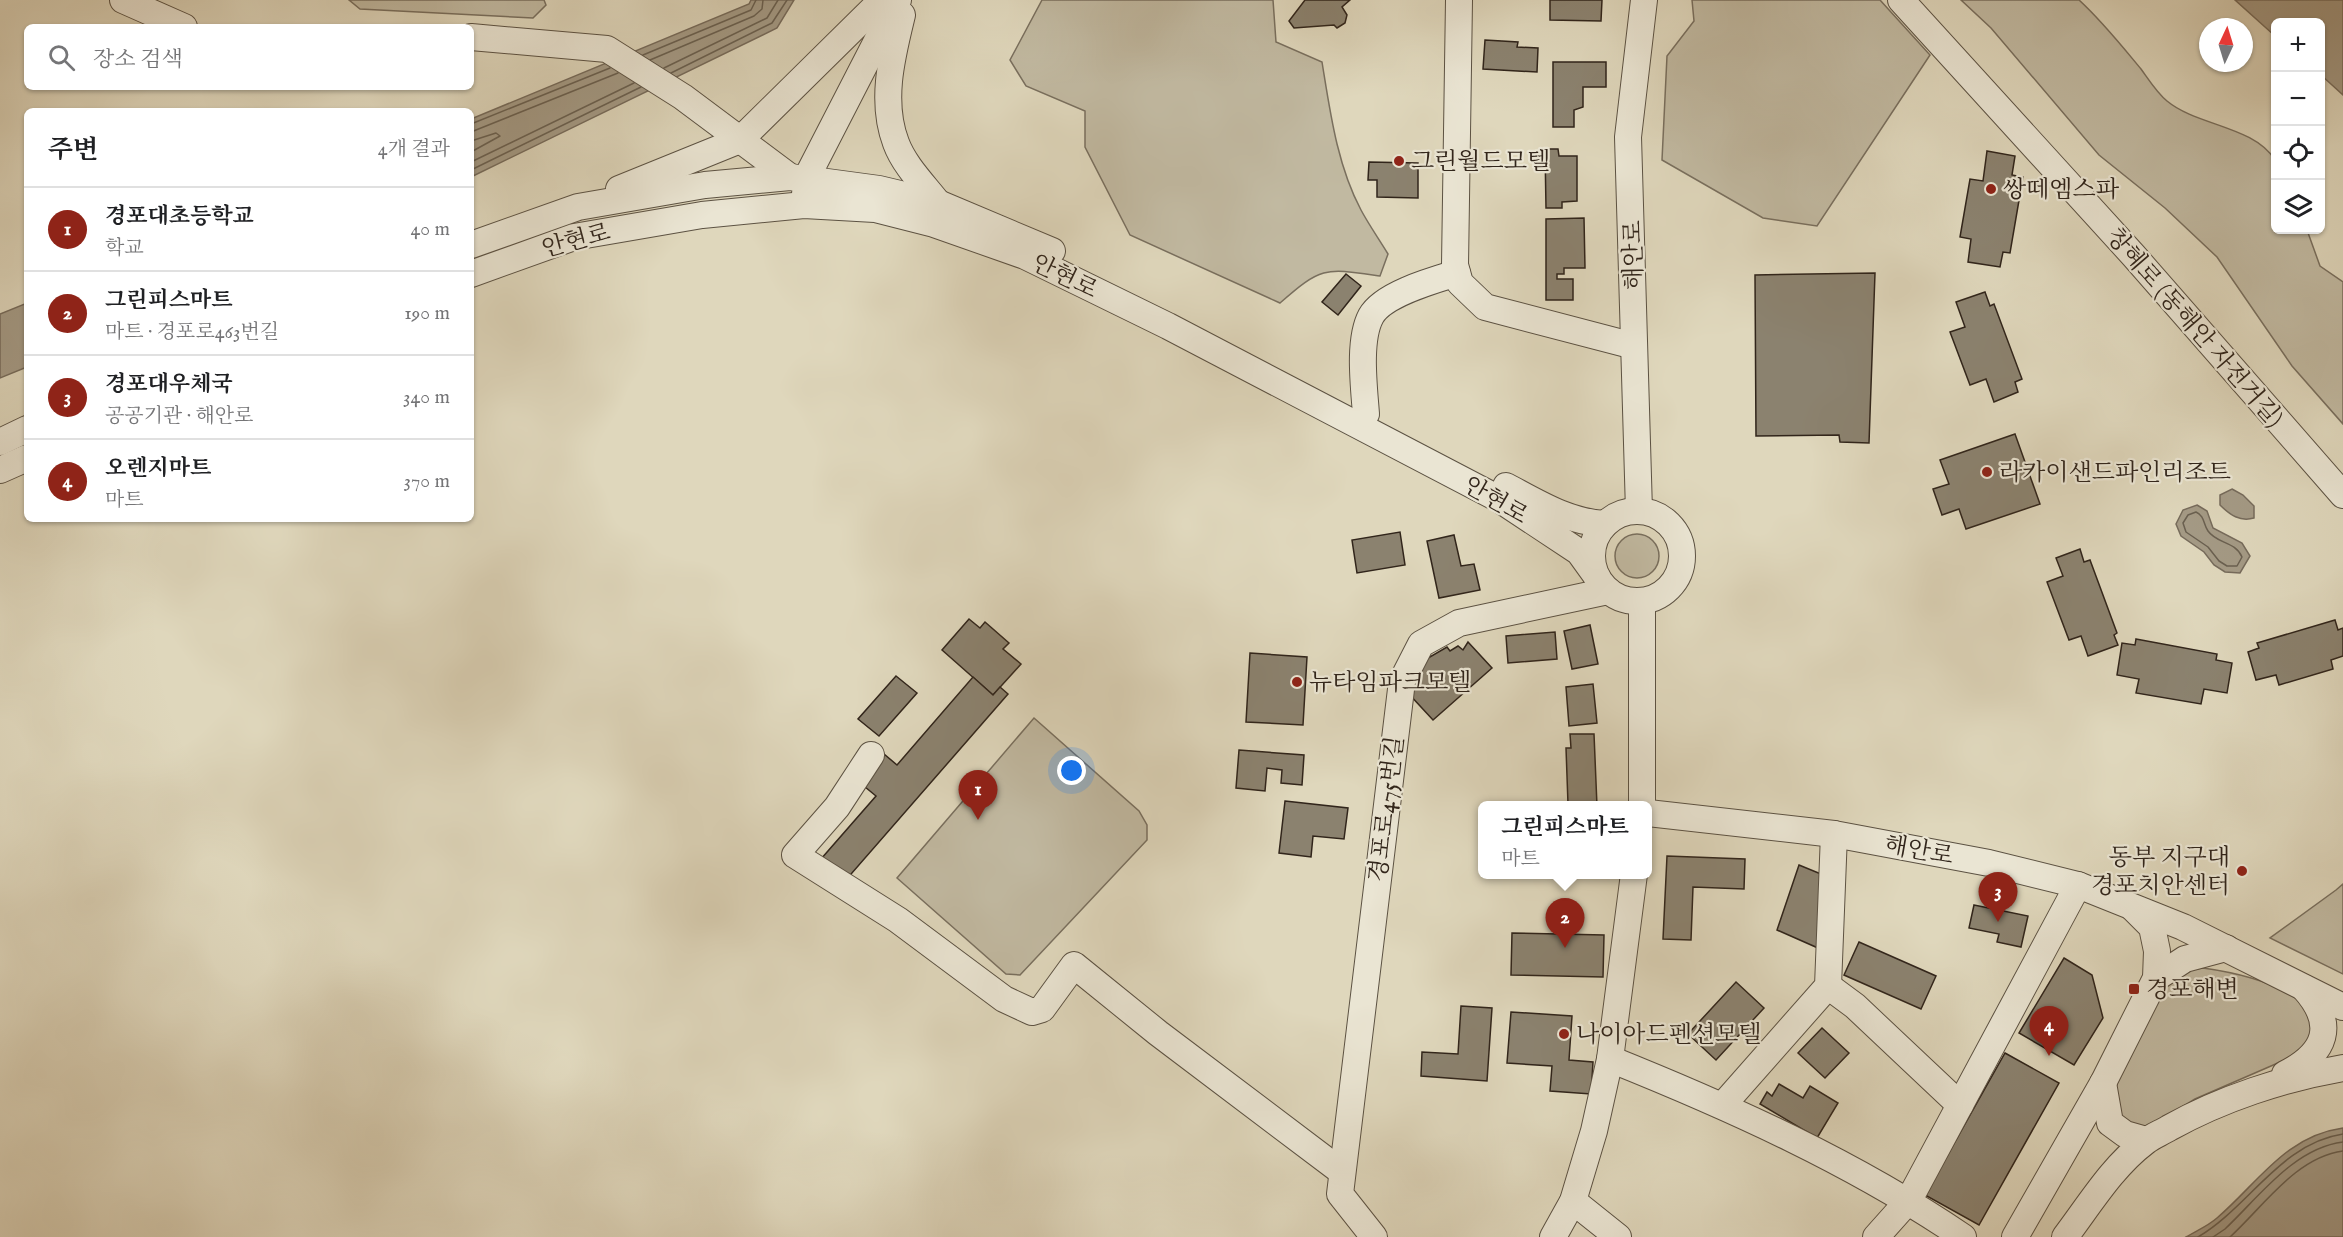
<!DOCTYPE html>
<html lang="ko">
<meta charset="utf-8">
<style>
body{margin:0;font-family:"IM FELL English","Noto Serif KR",serif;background:#f6f6f6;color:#202124}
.controls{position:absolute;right:18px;top:18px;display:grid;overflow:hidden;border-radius:9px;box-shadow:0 2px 4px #0004}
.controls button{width:54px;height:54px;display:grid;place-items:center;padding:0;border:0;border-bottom:2px solid #e0e0e0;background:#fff;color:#202124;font:30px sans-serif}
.compass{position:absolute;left:2199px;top:18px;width:54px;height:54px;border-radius:50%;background:#fff;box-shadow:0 2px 4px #0004;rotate:4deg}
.you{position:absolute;left:1072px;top:771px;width:21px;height:21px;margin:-15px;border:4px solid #fff;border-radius:50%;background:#1a73e8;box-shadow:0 0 0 9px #1a73e833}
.badge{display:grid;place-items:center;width:39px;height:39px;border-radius:50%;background:#8f2418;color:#fff;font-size:20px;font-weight:700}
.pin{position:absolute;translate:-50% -50px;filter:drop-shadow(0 2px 3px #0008)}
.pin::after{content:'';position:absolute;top:32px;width:21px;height:18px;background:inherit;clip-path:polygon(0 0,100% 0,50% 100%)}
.popup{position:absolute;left:1478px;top:801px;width:174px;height:78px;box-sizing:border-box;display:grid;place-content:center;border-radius:9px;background:#fff;filter:drop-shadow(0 2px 4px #0005);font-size:20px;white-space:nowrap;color:#757577}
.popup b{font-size:22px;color:#202124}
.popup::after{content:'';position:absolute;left:50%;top:100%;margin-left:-12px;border:12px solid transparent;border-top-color:#fff}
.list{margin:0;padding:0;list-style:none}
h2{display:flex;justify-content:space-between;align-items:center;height:78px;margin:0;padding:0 24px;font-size:26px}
h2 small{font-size:20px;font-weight:400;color:#757577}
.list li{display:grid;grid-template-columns:39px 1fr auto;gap:18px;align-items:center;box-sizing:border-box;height:84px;padding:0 24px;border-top:2px solid #e0e0e0}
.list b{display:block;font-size:22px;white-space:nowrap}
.list p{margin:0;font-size:20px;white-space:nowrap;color:#757577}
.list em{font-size:20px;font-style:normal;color:#757577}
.icon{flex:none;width:33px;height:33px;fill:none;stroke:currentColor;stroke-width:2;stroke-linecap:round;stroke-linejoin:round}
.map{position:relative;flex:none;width:2343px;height:1237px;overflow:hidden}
.search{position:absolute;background:#fff;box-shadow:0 2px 4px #0004;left:24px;top:24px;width:450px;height:66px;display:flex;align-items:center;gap:15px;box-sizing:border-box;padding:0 21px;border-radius:9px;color:#757577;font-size:22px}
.panel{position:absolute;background:#fff;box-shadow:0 2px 4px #0004;left:24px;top:108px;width:450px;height:414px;border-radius:9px}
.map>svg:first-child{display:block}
.green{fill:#c1b9a1;stroke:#796f5e;stroke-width:1.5}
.water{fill:#a49a85;stroke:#766b5b;stroke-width:1.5}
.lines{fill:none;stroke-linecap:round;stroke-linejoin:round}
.shore{stroke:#6a6050;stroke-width:1.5}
.building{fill:#8b826f;stroke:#31251b;stroke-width:1.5}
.minor-casing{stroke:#5c5243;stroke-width:28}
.minor{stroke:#eae5d3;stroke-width:26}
.poi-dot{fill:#8f2418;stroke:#eae5d3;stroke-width:2}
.labels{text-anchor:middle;stroke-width:4.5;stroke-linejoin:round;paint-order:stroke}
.poi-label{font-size:24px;fill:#31251b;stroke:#eae5d3;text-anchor:start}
.street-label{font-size:24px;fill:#31251b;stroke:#eae5d3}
</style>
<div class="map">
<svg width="2343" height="1237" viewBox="0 0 2343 1237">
<rect width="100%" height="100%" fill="#dfd7bc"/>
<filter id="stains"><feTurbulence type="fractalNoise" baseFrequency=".00333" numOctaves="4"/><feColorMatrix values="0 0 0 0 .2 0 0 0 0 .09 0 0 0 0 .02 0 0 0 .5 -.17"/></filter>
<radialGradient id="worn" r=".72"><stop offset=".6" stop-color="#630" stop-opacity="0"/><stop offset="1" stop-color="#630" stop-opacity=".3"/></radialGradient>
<g class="green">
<path d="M349,0H544L546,5L533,18L360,9Z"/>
<path d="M1042,0H1273L1276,42L1322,62C1330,111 1337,165 1361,210C1369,225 1379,239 1388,254L1380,276C1325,268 1322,266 1280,303L1130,235L1085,147V111L1026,86L1010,60Z"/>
<path d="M1692,0H1880L1930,55L1817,226L1763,218L1662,160L1667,56L1694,21Z"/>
<path d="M1961,0H2079C2102,21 2121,45 2141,69C2149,80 2157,93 2167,101C2197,126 2254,126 2275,160L2276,230H2307L2320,266L2343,282V424L2292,366L2217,257L2165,208L2099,155L1991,28Z"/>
<circle cx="1637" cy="556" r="22"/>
<path d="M1034,718L1139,811L1147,825V840L1020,975L1006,974L897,878Z"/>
<path d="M2343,884V974L2270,938L2336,890Z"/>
<path d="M2203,968C2239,973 2284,983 2311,1010V1040L2301,1053L2195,1099L2148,1128C2120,1121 2117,1117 2110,1090L2160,993L2181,971Z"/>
</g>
<g class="water">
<path d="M751,0H794L777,28L471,177V119L749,4Z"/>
<path d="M2235,0H2343V95L2321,75L2320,22H2276L2275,36Z"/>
<path d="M27,303V367L0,378V314Z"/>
<path d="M2232,489L2243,495L2254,506V518C2240,522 2230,515 2220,505V495Z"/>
<path d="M2197,505L2207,511L2213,528L2242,543L2250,556L2240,573L2225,572L2214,565L2204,552L2181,536L2176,524L2183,510Z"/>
<path d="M2343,1128V1237H2186C2196,1231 2208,1226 2217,1218C2258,1183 2285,1136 2343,1128Z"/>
</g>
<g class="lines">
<g class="shore">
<path d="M643,55L751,10L756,0"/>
<path d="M650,60L754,16L762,9L763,0"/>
<path d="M664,68L767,18L778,0"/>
<path d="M671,73L772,23L787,0"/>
<path d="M471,124L610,68"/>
<path d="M471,132L618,73"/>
<path d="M471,141L496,133L500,136L471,152"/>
<path d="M471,162L634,83"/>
<path d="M471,170L641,87"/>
<path d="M2196,512C2205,516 2203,524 2208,531C2217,544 2235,541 2242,557L2237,566H2227L2219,561L2208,547L2186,532L2183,523L2188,515Z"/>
<path d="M2198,1237C2249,1207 2281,1143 2343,1134"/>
<path d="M2213,1237L2225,1229C2259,1197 2294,1148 2343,1142"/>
<path d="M2230,1237C2263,1207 2296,1157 2343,1151"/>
</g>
</g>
<g class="building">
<path d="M1305,0H1350L1342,7L1347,15L1345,23L1337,28L1334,25L1294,28L1289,21Z"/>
<path d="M1550,0H1602L1601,21L1550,20Z"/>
<path d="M1485,40L1518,42L1517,47L1538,48L1537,72L1483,69Z"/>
<path d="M1553,62H1606V87H1583V107L1574,110V127H1553Z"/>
<path d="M1545,149H1558L1559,156H1577V201L1562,202V208H1546Z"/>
<path d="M1987,151L2015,156L2012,175L2023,177L2010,253L2003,252L2000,267L1968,262L1971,239L1960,237L1970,179L1983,181Z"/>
<path d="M1369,162L1418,163V198L1377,197V180H1368Z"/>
<path d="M1584,218L1585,268H1564V274H1557V279H1573V300H1546V219Z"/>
<path d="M1875,273L1869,443L1840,442L1839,435L1756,436L1755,275Z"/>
<path d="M1346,274L1361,286L1338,315L1322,302Z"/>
<path d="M1985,292L1990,306L1994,304L2022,379L2015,382L2018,392L1994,402L1986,379L1970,385L1950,332L1965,327L1956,302Z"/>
<path d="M2015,434L2040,504L1966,529L1959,509L1942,515L1933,489L1949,484L1940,460Z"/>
<path d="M1400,532L1405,565L1357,573L1352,540Z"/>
<path d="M1454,535L1461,566L1474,564L1480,590L1439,598L1427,541Z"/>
<path d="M2080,549L2084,562L2090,560L2117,633L2114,635L2118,645L2088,656L2081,636L2069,640L2047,582L2063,576L2056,558Z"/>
<path d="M969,619L980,628L985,622L1009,643L1003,649L1021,664L993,695L942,650Z"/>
<path d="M2335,620L2338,630L2343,628V656L2331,660L2333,669L2279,685L2276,675L2256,680L2248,652L2259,648L2257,643Z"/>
<path d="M1590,625L1598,664L1572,669L1564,631Z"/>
<path d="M1555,632L1557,659L1508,663L1506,636Z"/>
<path d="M2136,639L2217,654L2216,660L2232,663L2227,693L2204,689L2201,704L2136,693L2139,679L2117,675L2122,643L2135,645Z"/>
<path d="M1468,642L1492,668L1433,720L1409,694L1417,688L1415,683L1420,678L1417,673L1428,658L1447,647L1450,651L1458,646L1463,650Z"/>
<path d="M1250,653L1307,657L1303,725L1246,722Z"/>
<path d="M896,676L917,693L879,736L858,719Z"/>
<path d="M973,677L993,695L1000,687L1008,694L845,881L821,859L876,796L859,782L884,754L897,765Z"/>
<path d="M1593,684L1597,723L1569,726L1566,687Z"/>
<path d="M1570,734H1594L1597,806H1552L1568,804L1566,748H1571Z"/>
<path d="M1239,750L1304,755L1302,785L1281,783L1282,770L1267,768L1265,791L1236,788Z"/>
<path d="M1285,801L1348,808L1344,839L1313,836L1311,857L1279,853Z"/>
<path d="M1667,856L1745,859L1744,889L1693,887L1691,940L1663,939Z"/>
<path d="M1799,865L1821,874L1818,948L1777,930Z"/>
<path d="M1974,905L2028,916L2021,947L1997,942L1999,934L1969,928Z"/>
<path d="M1512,933L1604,935L1603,977L1511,975Z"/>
<path d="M1859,942L1936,976L1921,1009L1844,975Z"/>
<path d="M2064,958L2092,975L2103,1018L2074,1065L2019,1033Z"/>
<path d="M1736,982L1764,1008L1716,1060L1688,1034Z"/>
<path d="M1461,1006L1492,1008L1487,1081L1421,1076L1422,1052L1458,1054Z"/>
<path d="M1511,1012L1572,1016L1569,1060L1593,1062L1591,1094L1550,1091L1552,1066L1507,1063Z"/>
<path d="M1822,1028L1849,1053L1825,1078L1798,1053Z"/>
<path d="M2005,1053L2059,1083L1979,1225L1925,1195Z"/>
<path d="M1779,1084L1803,1098L1810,1086L1838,1103L1817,1138L1760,1104L1767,1092L1772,1096Z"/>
</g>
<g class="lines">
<g class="minor-casing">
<g id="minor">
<path d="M123,0L184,27"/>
<path d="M1459,0L1455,265L1460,283L1485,307L1634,346"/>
<path d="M1901,0L2134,256L2343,495"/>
<path d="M902,15C892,56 880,101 896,143C904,165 924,185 938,203"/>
<path d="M471,37L607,49L683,97L790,177"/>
<path d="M619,189L740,140L882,0"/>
<path d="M805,194L807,177L898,0"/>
<path d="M471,245L578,207L705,185L790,177L879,189L938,203L1052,251"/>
<path d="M471,274L574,237L702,215L804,205L875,209L934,224L1025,256L1168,326L1499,499L1579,552L1597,577"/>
<path d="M1366,414C1364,387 1358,340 1371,316C1383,294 1434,280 1457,273"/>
<path d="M0,442L27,429"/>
<path d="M0,470L27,458"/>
<path d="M1506,486C1538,503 1568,522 1605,524"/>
<circle cx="1637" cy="556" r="45"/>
<path d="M1639,511L1628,137L1644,0"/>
<path d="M871,755L837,807L795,855L898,920L1004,999L1032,1012L1042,1009L1074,965L1158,1033L1342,1172"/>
<path d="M1642,806V601"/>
<path d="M1648,813L1834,834L1989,863L2078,885L2183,927L2343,1007"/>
<path d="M2156,978L2185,959L2226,948"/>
<path d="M1828,986L1855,1006L1960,1105"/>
<path d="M1610,1059C1732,1108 1854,1163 1963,1237"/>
<path d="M2285,1074C2326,1053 2337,1025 2304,988"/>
<path d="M2103,1083L2110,1123L2125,1134L2146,1140"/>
<path d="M1723,1105L1828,986L1834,834"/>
<path d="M1573,1201L1618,1237"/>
<path d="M1374,1237L1340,1194L1402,681L1421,644L1459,623L1608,591"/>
<path d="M1553,1237L1573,1201L1594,1131L1610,1059L1634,874"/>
<path d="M1876,1237L1909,1200L2078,885"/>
<path d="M2015,1237L2103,1083L2156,978L2157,951L2152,927L2133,908"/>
<path d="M2065,1237C2090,1204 2112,1167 2145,1142C2152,1136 2161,1133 2169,1128C2221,1099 2284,1078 2343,1068"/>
</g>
</g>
<use href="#minor" class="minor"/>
</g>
<g class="poi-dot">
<circle cx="1399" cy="161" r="6"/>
<circle cx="1991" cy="189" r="6"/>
<circle cx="1987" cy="472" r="6"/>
<circle cx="1297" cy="682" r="6"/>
<circle cx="2242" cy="871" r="6"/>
<rect x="2128" y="983" width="12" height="12" rx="3"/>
<circle cx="1564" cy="1034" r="6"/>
</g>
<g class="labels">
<g class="poi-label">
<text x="1411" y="169">그린월드모텔</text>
<text x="2003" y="197">쌍떼엠스파</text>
<text x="1999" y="480">라카이샌드파인리조트</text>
<text x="1309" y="690">뉴타임파크모텔</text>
<text x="2230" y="865" text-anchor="end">동부 지구대<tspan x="2230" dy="28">경포치안센터</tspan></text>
<text x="2146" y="997">경포해변</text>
<text x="1576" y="1042">나이아드펜션모텔</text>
</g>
<g class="street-label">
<text transform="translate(576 240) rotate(-15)" y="8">안현로</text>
<text transform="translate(1633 255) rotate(-91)" y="8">해안로</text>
<text transform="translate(1065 276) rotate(26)" y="8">안현로</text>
<text transform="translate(2195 327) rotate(49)" y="8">창혜로 (동해안 자전거길)</text>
<text transform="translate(1496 500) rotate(30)" y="8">안현로</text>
<text transform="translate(1386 809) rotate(-83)" y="8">경포로475번길</text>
<text transform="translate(1919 850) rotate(10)" y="8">해안로</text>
</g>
</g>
<rect width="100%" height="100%" filter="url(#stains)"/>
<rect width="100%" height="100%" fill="url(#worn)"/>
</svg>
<div class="controls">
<button>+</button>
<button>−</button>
<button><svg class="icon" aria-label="locate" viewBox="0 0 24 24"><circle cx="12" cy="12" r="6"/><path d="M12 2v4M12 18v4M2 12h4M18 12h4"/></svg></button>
<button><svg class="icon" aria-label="layers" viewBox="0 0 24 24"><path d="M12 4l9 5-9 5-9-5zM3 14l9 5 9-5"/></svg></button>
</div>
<svg class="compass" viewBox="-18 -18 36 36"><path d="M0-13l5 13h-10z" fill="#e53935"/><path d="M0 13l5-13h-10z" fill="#757577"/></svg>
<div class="you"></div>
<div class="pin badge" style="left:978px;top:820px">1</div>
<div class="pin badge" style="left:1565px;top:948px">2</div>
<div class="popup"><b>그린피스마트</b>마트</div>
<div class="pin badge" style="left:1998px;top:922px">3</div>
<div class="pin badge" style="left:2049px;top:1056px">4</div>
<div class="search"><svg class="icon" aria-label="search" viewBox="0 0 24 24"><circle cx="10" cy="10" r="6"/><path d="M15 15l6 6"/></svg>장소 검색</div>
<section class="panel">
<h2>주변<small>4개 결과</small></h2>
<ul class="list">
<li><span class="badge">1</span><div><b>경포대초등학교</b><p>학교</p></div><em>40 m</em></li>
<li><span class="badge">2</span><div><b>그린피스마트</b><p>마트 · 경포로463번길</p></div><em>190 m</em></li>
<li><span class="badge">3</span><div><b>경포대우체국</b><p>공공기관 · 해안로</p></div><em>340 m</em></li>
<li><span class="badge">4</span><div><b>오렌지마트</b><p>마트</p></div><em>370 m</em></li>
</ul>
</section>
</div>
